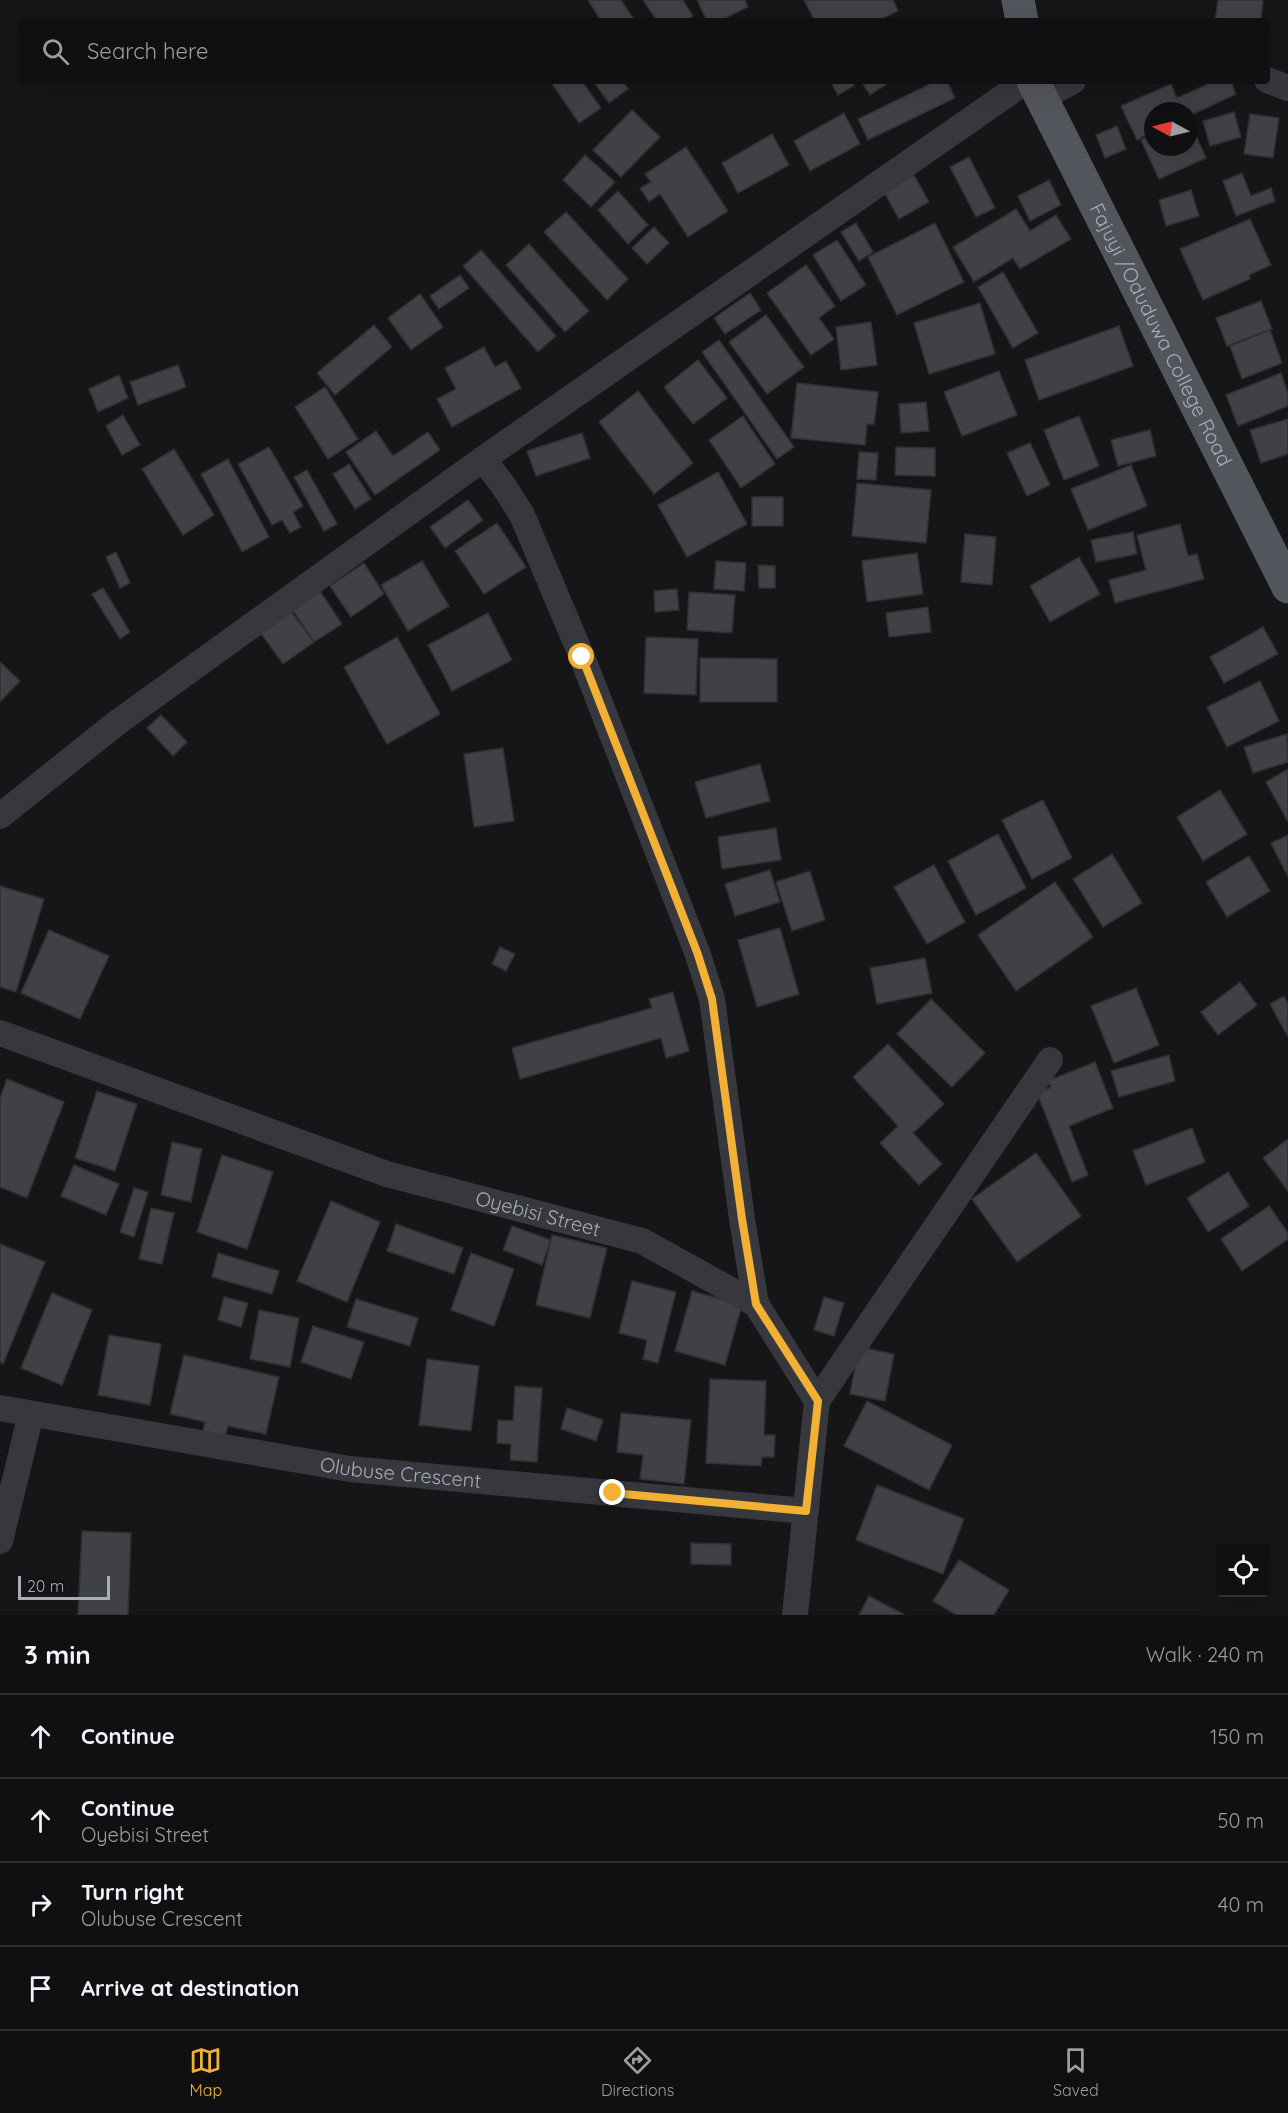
<!DOCTYPE html>
<meta charset="utf-8">
<style>
body{margin:0;font-family:Quicksand,sans-serif;background:#19191b;color:#f1f3f6}
.controls{position:absolute;right:18px;bottom:18px;display:grid;overflow:hidden;border-radius:6px;box-shadow:0 6px 24px #0002}
.controls button{width:54px;height:54px;display:grid;place-items:center;padding:0;border:0;border-bottom:2px solid #303032;background:#101012;color:#f1f3f6;font:30px sans-serif}
.compass{position:absolute;left:1144px;top:102px;width:54px;height:54px;border-radius:50%;background:#101012;box-shadow:0 6px 24px #0002;rotate:277deg}
.scale{position:absolute;left:18px;bottom:15px;width:92px;box-sizing:border-box;padding-left:6px;border:3px solid #a8adb8;border-top:0;font-size:16px;line-height:21px;white-space:nowrap;color:#a8adb8;-webkit-text-stroke:4px #111113;paint-order:stroke}
.stop{position:absolute;width:18px;height:18px;margin:-14px;border:4px solid #f2b134;border-radius:50%;background:#fff}
.stop.end{background:#f2b134;border-color:#fff;box-shadow:0 2px 6px #0008}
.list{margin:0;padding:0;list-style:none}
h2{display:flex;justify-content:space-between;align-items:center;height:78px;margin:0;padding:0 24px;font-size:26px}
h2 small{font-size:20px;font-weight:400;color:#9c9d9f}
.list li{display:grid;grid-template-columns:39px 1fr auto;gap:18px;align-items:center;box-sizing:border-box;height:84px;padding:0 24px;border-top:2px solid #303032}
.list b{display:block;font-size:22px;white-space:nowrap}
.list p{margin:0;font-size:20px;white-space:nowrap;color:#9c9d9f}
.list em{font-size:20px;font-style:normal;color:#9c9d9f}
.icon{flex:none;width:33px;height:33px;fill:none;stroke:currentColor;stroke-width:2;stroke-linecap:round;stroke-linejoin:round}
.map{position:relative;flex:none;width:1288px;height:1615px;overflow:hidden}
.search{position:absolute;background:#101012;box-shadow:0 6px 24px #0002;left:18px;right:18px;top:18px;height:66px;display:flex;align-items:center;gap:15px;box-sizing:border-box;padding:0 21px;border-radius:6px;color:#9c9d9f;font-size:22px}
.sheet{height:414px;background:#101012}
nav{display:flex;justify-content:space-around;align-items:center;box-sizing:border-box;height:84px;border-top:2px solid #303032;background:#101012;font-size:16px;color:#9c9d9f}
nav a{display:grid;justify-items:center;gap:3px}
nav .on{color:#f2b134}
.map>svg:first-child{display:block}
.building{fill:#404145;stroke:#303034;stroke-width:1.5}
.lines{fill:none;stroke-linecap:round;stroke-linejoin:round}
.minor{stroke:#37383d;stroke-width:26}
.primary{stroke:#53555c;stroke-width:33}
.route{stroke:#f2b134;stroke-width:8}
.labels{text-anchor:middle;stroke-width:4.5;stroke-linejoin:round;paint-order:stroke}
.street-label{font-size:20px;fill:#a8adb8;stroke:#111113}
</style>
<div class="map">
<svg width="1288" height="1615" viewBox="0 0 1288 1615">
<rect width="100%" height="100%" fill="#161618"/>
<g class="building">
<path d="M588,0H621L635,21H601Z"/>
<path d="M643,0H683L693,16L686,21H657Z"/>
<path d="M697,0H745L748,7L719,21H707Z"/>
<path d="M804,0H893L898,11L878,21H815Z"/>
<path d="M1218,0H1263L1261,21H1215Z"/>
<path d="M550,81H582L601,108L579,123Z"/>
<path d="M593,81H623L628,89L609,103Z"/>
<path d="M830,81H851L854,86L838,95Z"/>
<path d="M861,81H891L870,95Z"/>
<path d="M936,81H947L955,98L868,140L858,119Z"/>
<path d="M1215,81H1231L1236,94L1189,116V111H1153V132L1137,140L1121,106L1171,84L1177,98Z"/>
<path d="M632,110L660,137L621,177L593,150Z"/>
<path d="M1234,112L1241,137L1210,146L1203,121Z"/>
<path d="M844,113L860,144L810,171L794,141Z"/>
<path d="M1250,114L1279,118L1273,158L1244,154Z"/>
<path d="M1189,120L1206,158L1159,179L1141,140L1153,134V147H1189Z"/>
<path d="M1117,126L1126,149L1105,158L1096,135Z"/>
<path d="M772,134L789,165L738,193L722,163Z"/>
<path d="M686,147L728,211L688,237L660,194L649,202L640,188L651,182L645,174Z"/>
<path d="M585,155L615,182L591,207L563,180Z"/>
<path d="M969,157L995,208L976,217L950,167Z"/>
<path d="M1242,173L1251,196L1271,188L1275,201L1236,216L1223,181Z"/>
<path d="M914,175L929,202L899,219L884,192Z"/>
<path d="M1049,180L1061,205L1030,221L1018,196Z"/>
<path d="M1191,190L1199,216L1166,226L1159,200Z"/>
<path d="M618,191L648,225L628,244L598,210Z"/>
<path d="M1016,209L1030,231L1056,215L1071,239L1020,269L1013,258L974,282L953,247Z"/>
<path d="M566,212L628,279L607,300L544,232Z"/>
<path d="M1250,219L1271,265L1249,275L1250,279L1203,300L1180,249Z"/>
<path d="M856,223L873,252L859,261L841,232Z"/>
<path d="M935,223L964,282L897,315L868,257Z"/>
<path d="M654,227L669,243L647,264L632,248Z"/>
<path d="M837,240L866,285L841,301L813,255Z"/>
<path d="M529,244L589,311L565,332L506,265Z"/>
<path d="M481,250L556,336L538,352L463,266Z"/>
<path d="M806,265L835,306L819,318L834,339L811,355L767,293Z"/>
<path d="M1003,272L1038,333L1013,348L978,287Z"/>
<path d="M460,275L469,288L439,309L430,296Z"/>
<path d="M750,293L761,310L725,334L714,318Z"/>
<path d="M420,294L443,327L411,350L388,318Z"/>
<path d="M1261,301L1272,329L1227,346L1216,318Z"/>
<path d="M980,303L995,354L929,374L914,323Z"/>
<path d="M766,315L804,367L767,394L729,342Z"/>
<path d="M871,322L877,365L841,370L836,327Z"/>
<path d="M374,325L392,347L335,395L317,373Z"/>
<path d="M1119,326L1133,366L1039,400L1025,360Z"/>
<path d="M1270,330L1282,363L1242,379L1230,346Z"/>
<path d="M719,340L794,447L777,459L702,352Z"/>
<path d="M484,347L495,367L506,361L521,388L452,427L437,399L456,389L445,368Z"/>
<path d="M698,360L727,398L693,424L664,387Z"/>
<path d="M178,365L186,387L138,405L130,382Z"/>
<path d="M999,371L1017,415L962,436L944,392Z"/>
<path d="M1281,373L1288,393V406L1238,426L1226,395Z"/>
<path d="M119,375L128,398L98,412L89,389Z"/>
<path d="M797,383L878,392L874,425L867,424L865,445L791,438Z"/>
<path d="M325,387L358,439L328,459L295,407Z"/>
<path d="M638,391L693,463L654,494L599,422Z"/>
<path d="M926,402L929,431L901,433L899,404Z"/>
<path d="M123,415L140,445L122,455L106,426Z"/>
<path d="M743,416L775,464L741,488L709,440Z"/>
<path d="M1079,416L1099,466L1064,480L1044,430Z"/>
<path d="M1288,419V454L1261,463L1250,430Z"/>
<path d="M1150,430L1156,456L1118,466L1111,440Z"/>
<path d="M376,431L393,456L428,432L440,450L375,495L346,452Z"/>
<path d="M582,433L590,458L536,476L527,451Z"/>
<path d="M1030,443L1050,485L1027,496L1007,453Z"/>
<path d="M269,447L303,506L293,512L301,527L290,533L282,520L272,525L238,464Z"/>
<path d="M896,447L935,448V476L895,475Z"/>
<path d="M174,449L214,515L183,535L142,469Z"/>
<path d="M859,452L878,453L876,480L857,479Z"/>
<path d="M228,459L269,537L242,552L201,474Z"/>
<path d="M349,464L371,499L355,509L333,474Z"/>
<path d="M1131,465L1147,506L1088,530L1071,489Z"/>
<path d="M307,470L337,524L324,531L294,477Z"/>
<path d="M718,472L747,524L687,557L658,505Z"/>
<path d="M857,483L931,490L926,543L852,536Z"/>
<rect x="752" y="497" width="31" height="29"/>
<path d="M468,500L483,520L445,548L430,527Z"/>
<path d="M497,523L526,567L484,594L455,551Z"/>
<path d="M1180,524L1188,556L1197,554L1204,579L1115,603L1109,580L1146,570L1137,535Z"/>
<path d="M1133,532L1137,554L1096,562L1091,540Z"/>
<path d="M965,534L996,537L992,585L961,582Z"/>
<path d="M116,552L130,583L120,588L106,557Z"/>
<path d="M917,553L923,594L867,602L862,561Z"/>
<path d="M1079,557L1100,594L1050,622L1030,586Z"/>
<path d="M422,561L449,606L408,631L381,585Z"/>
<path d="M716,561L746,563L744,591L714,589Z"/>
<path d="M364,563L384,594L351,617L330,586Z"/>
<path d="M758,565L775,566V588H759Z"/>
<path d="M103,588L130,632L120,639L92,594Z"/>
<path d="M677,589L679,610L655,612L654,591Z"/>
<path d="M320,591L342,624L314,642L292,609Z"/>
<path d="M689,592L735,595L732,633L687,630Z"/>
<path d="M928,607L931,632L889,637L886,613Z"/>
<path d="M290,610L314,642L283,664L260,632Z"/>
<path d="M488,613L512,660L452,691L428,645Z"/>
<path d="M1263,627L1278,654L1224,683L1210,657Z"/>
<path d="M397,637L440,714L387,744L344,667Z"/>
<path d="M646,637L698,639L696,695L644,693Z"/>
<path d="M700,658L777,659V702H700Z"/>
<path d="M0,662L20,681L0,702Z"/>
<path d="M1260,681L1279,721L1227,747L1207,707Z"/>
<path d="M161,715L187,742L173,756L147,728Z"/>
<path d="M1287,734L1288,762L1253,773L1244,747Z"/>
<path d="M503,748L514,821L474,827L464,754Z"/>
<path d="M760,764L770,801L706,818L695,782Z"/>
<path d="M1288,769V822L1266,782Z"/>
<path d="M1220,790L1247,834L1203,861L1177,817Z"/>
<path d="M1043,800L1072,858L1032,879L1002,820Z"/>
<path d="M776,828L781,860L722,869L718,837Z"/>
<path d="M998,834L1026,888L976,915L948,861Z"/>
<path d="M1288,835V877L1271,843Z"/>
<path d="M1112,854L1142,903L1103,927L1073,879Z"/>
<path d="M1249,856L1270,891L1227,917L1206,882Z"/>
<path d="M934,865L965,922L927,944L894,887Z"/>
<path d="M770,870L780,902L735,916L725,884Z"/>
<path d="M810,871L825,920L792,931L776,882Z"/>
<path d="M1055,882L1093,937L1016,991L978,935Z"/>
<path d="M0,886L44,899L16,992L0,987Z"/>
<path d="M780,928L799,994L757,1007L738,940Z"/>
<path d="M49,930L109,956L80,1019L21,993Z"/>
<path d="M500,947L515,954L506,971L492,964Z"/>
<path d="M925,958L932,993L877,1004L870,968Z"/>
<path d="M1240,982L1257,1005L1218,1035L1201,1012Z"/>
<path d="M1136,988L1159,1045L1114,1063L1091,1006Z"/>
<path d="M673,992L689,1051L666,1058L661,1038L520,1079L512,1048L652,1008L649,999Z"/>
<path d="M1284,996L1288,1004V1037L1270,1004Z"/>
<path d="M931,999L985,1053L952,1087L897,1034Z"/>
<path d="M888,1044L944,1104L913,1133L942,1164L919,1185L880,1143L898,1126L853,1077Z"/>
<path d="M1169,1055L1175,1081L1119,1097L1111,1071Z"/>
<path d="M1095,1062L1113,1108L1069,1126L1088,1175L1072,1182L1037,1093L1051,1087L1048,1081Z"/>
<path d="M7,1079L64,1102L27,1198L0,1187V1098Z"/>
<path d="M97,1091L137,1104L115,1171L75,1158Z"/>
<path d="M1192,1128L1205,1162L1146,1185L1133,1151Z"/>
<path d="M1288,1139V1191L1263,1158Z"/>
<path d="M172,1142L202,1149L191,1202L161,1195Z"/>
<path d="M1036,1153L1081,1216L1017,1262L972,1199Z"/>
<path d="M222,1155L273,1172L247,1249L197,1232Z"/>
<path d="M74,1165L119,1184L106,1215L61,1196Z"/>
<path d="M1228,1172L1249,1206L1208,1232L1187,1198Z"/>
<path d="M134,1188L148,1192L134,1237L120,1232Z"/>
<path d="M331,1201L380,1222L347,1302L297,1281Z"/>
<path d="M1269,1206L1288,1233V1239L1242,1271L1221,1239Z"/>
<path d="M151,1208L174,1213L162,1264L139,1259Z"/>
<path d="M396,1224L463,1248L454,1274L387,1251Z"/>
<path d="M512,1226L551,1240L542,1265L503,1250Z"/>
<path d="M552,1235L607,1248L590,1318L536,1305Z"/>
<path d="M0,1244L45,1262L3,1364L0,1362Z"/>
<path d="M218,1253L279,1271L272,1294L212,1277Z"/>
<path d="M471,1253L514,1269L494,1326L451,1310Z"/>
<path d="M632,1281L676,1292L658,1363L643,1359L647,1340L619,1333Z"/>
<path d="M692,1291L742,1305L725,1365L675,1351Z"/>
<path d="M52,1293L92,1310L62,1385L21,1368Z"/>
<path d="M224,1297L248,1303L241,1327L218,1320Z"/>
<path d="M824,1297L844,1303L834,1336L814,1330Z"/>
<path d="M356,1299L418,1318L410,1346L347,1327Z"/>
<path d="M259,1310L299,1318L290,1367L250,1359Z"/>
<path d="M313,1326L364,1342L351,1379L301,1362Z"/>
<path d="M109,1335L161,1344L150,1405L98,1395Z"/>
<path d="M859,1347L894,1354L885,1401L850,1394Z"/>
<path d="M184,1355L279,1377L266,1434L228,1426L225,1436L203,1431L205,1422L170,1414Z"/>
<path d="M427,1359L479,1366L471,1431L419,1425Z"/>
<path d="M710,1379L766,1381L764,1435H775L774,1457H762L761,1466L706,1463Z"/>
<path d="M515,1386L542,1388L537,1462L510,1460L511,1444L497,1443L498,1420L513,1421Z"/>
<path d="M867,1401L952,1445L929,1490L844,1446Z"/>
<path d="M567,1408L603,1420L596,1441L561,1429Z"/>
<path d="M621,1413L691,1420L684,1484L640,1479L643,1455L617,1452Z"/>
<path d="M877,1485L964,1519L943,1574L856,1540Z"/>
<path d="M82,1531L131,1533L128,1615H78Z"/>
<path d="M691,1543L731,1544V1565L691,1564Z"/>
<path d="M959,1560L1009,1590L994,1615H956L933,1601Z"/>
<path d="M869,1596L905,1615H859Z"/>
</g>
<g class="lines">
<g class="minor">
<path d="M1267,80L1288,88"/>
<path d="M1041,99L1073,81"/>
<path d="M483,459L503,485L522,515L582,657L697,952L712,999L742,1219L756,1304"/>
<path d="M0,816L118,722L483,459L1026,81"/>
<path id="s1" d="M0,1033L387,1174L642,1241L756,1304L817,1401L795,1615"/>
<path d="M817,1401L1050,1060"/>
<path id="s2" d="M0,1408L350,1469L806,1511"/>
<path d="M0,1541L31,1414"/>
</g>
<g class="primary">
<path d="M1018,0L1022,21"/>
<path id="s3" d="M1033,81L1288,587"/>
</g>
</g>
<g class="lines">
<path class="route" d="M582,657L697,952L712,999L742,1219L756,1304L818,1401L806,1511L613,1493"/>
</g>
<g class="labels">
<g class="street-label">
<text dy="7" stroke="none"><textPath href="#s3" startOffset="284">Fajuyi /Oduduwa College Road</textPath></text>
<text dy="7" stroke="none"><textPath href="#s1" startOffset="568">Oyebisi Street</textPath></text>
<text dy="7" stroke="none"><textPath href="#s2" startOffset="406">Olubuse Crescent</textPath></text>
</g>
</g>
</svg>
<div class="controls">
<button><svg class="icon" aria-label="locate" viewBox="0 0 24 24"><circle cx="12" cy="12" r="6"/><path d="M12 2v4M12 18v4M2 12h4M18 12h4"/></svg></button>
</div>
<svg class="compass" viewBox="-18 -18 36 36"><path d="M0-13l5 13h-10z" fill="#e53935"/><path d="M0 13l5-13h-10z" fill="#9c9d9f"/></svg>
<div class="scale">20 m</div>
<div class="stop" style="left:582px;top:657px"></div>
<div class="stop end" style="left:613px;top:1493px"></div>
<div class="search"><svg class="icon" aria-label="search" viewBox="0 0 24 24"><circle cx="10" cy="10" r="6"/><path d="M15 15l6 6"/></svg>Search here</div>
</div>
<section class="sheet">
<h2>3 min<small>Walk · 240 m</small></h2>
<ul class="list">
<li><svg class="icon" aria-label="ahead" viewBox="0 0 24 24"><path d="M12 20V5M6 11l6-6 6 6"/></svg><div><b>Continue</b></div><em>150 m</em></li>
<li><svg class="icon" aria-label="ahead" viewBox="0 0 24 24"><path d="M12 20V5M6 11l6-6 6 6"/></svg><div><b>Continue</b><p>Oyebisi Street</p></div><em>50 m</em></li>
<li><svg class="icon" aria-label="right" viewBox="0 0 24 24"><path d="M7 20v-9h11M14 6l5 5-5 5"/></svg><div><b>Turn right</b><p>Olubuse Crescent</p></div><em>40 m</em></li>
<li><svg class="icon" aria-label="arrive" viewBox="0 0 24 24"><path d="M6 21V4h12l-3 4 3 4H6"/></svg><div><b>Arrive at destination</b></div></li>
</ul>
</section>
<nav>
<a class="on"><svg class="icon" aria-label="map" viewBox="0 0 24 24"><path d="M3 6l6-2 6 2 6-2v14l-6 2-6-2-6 2zM9 4v14M15 6v14"/></svg>Map</a>
<a><svg class="icon" aria-label="directions" viewBox="0 0 24 24"><path d="M12 3l9 9-9 9-9-9zM9 14v-3h6M13 9l2 2-2 2"/></svg>Directions</a>
<a><svg class="icon" aria-label="saved" viewBox="0 0 24 24"><path d="M7 4h10v16l-5-4-5 4z"/></svg>Saved</a>
</nav>
